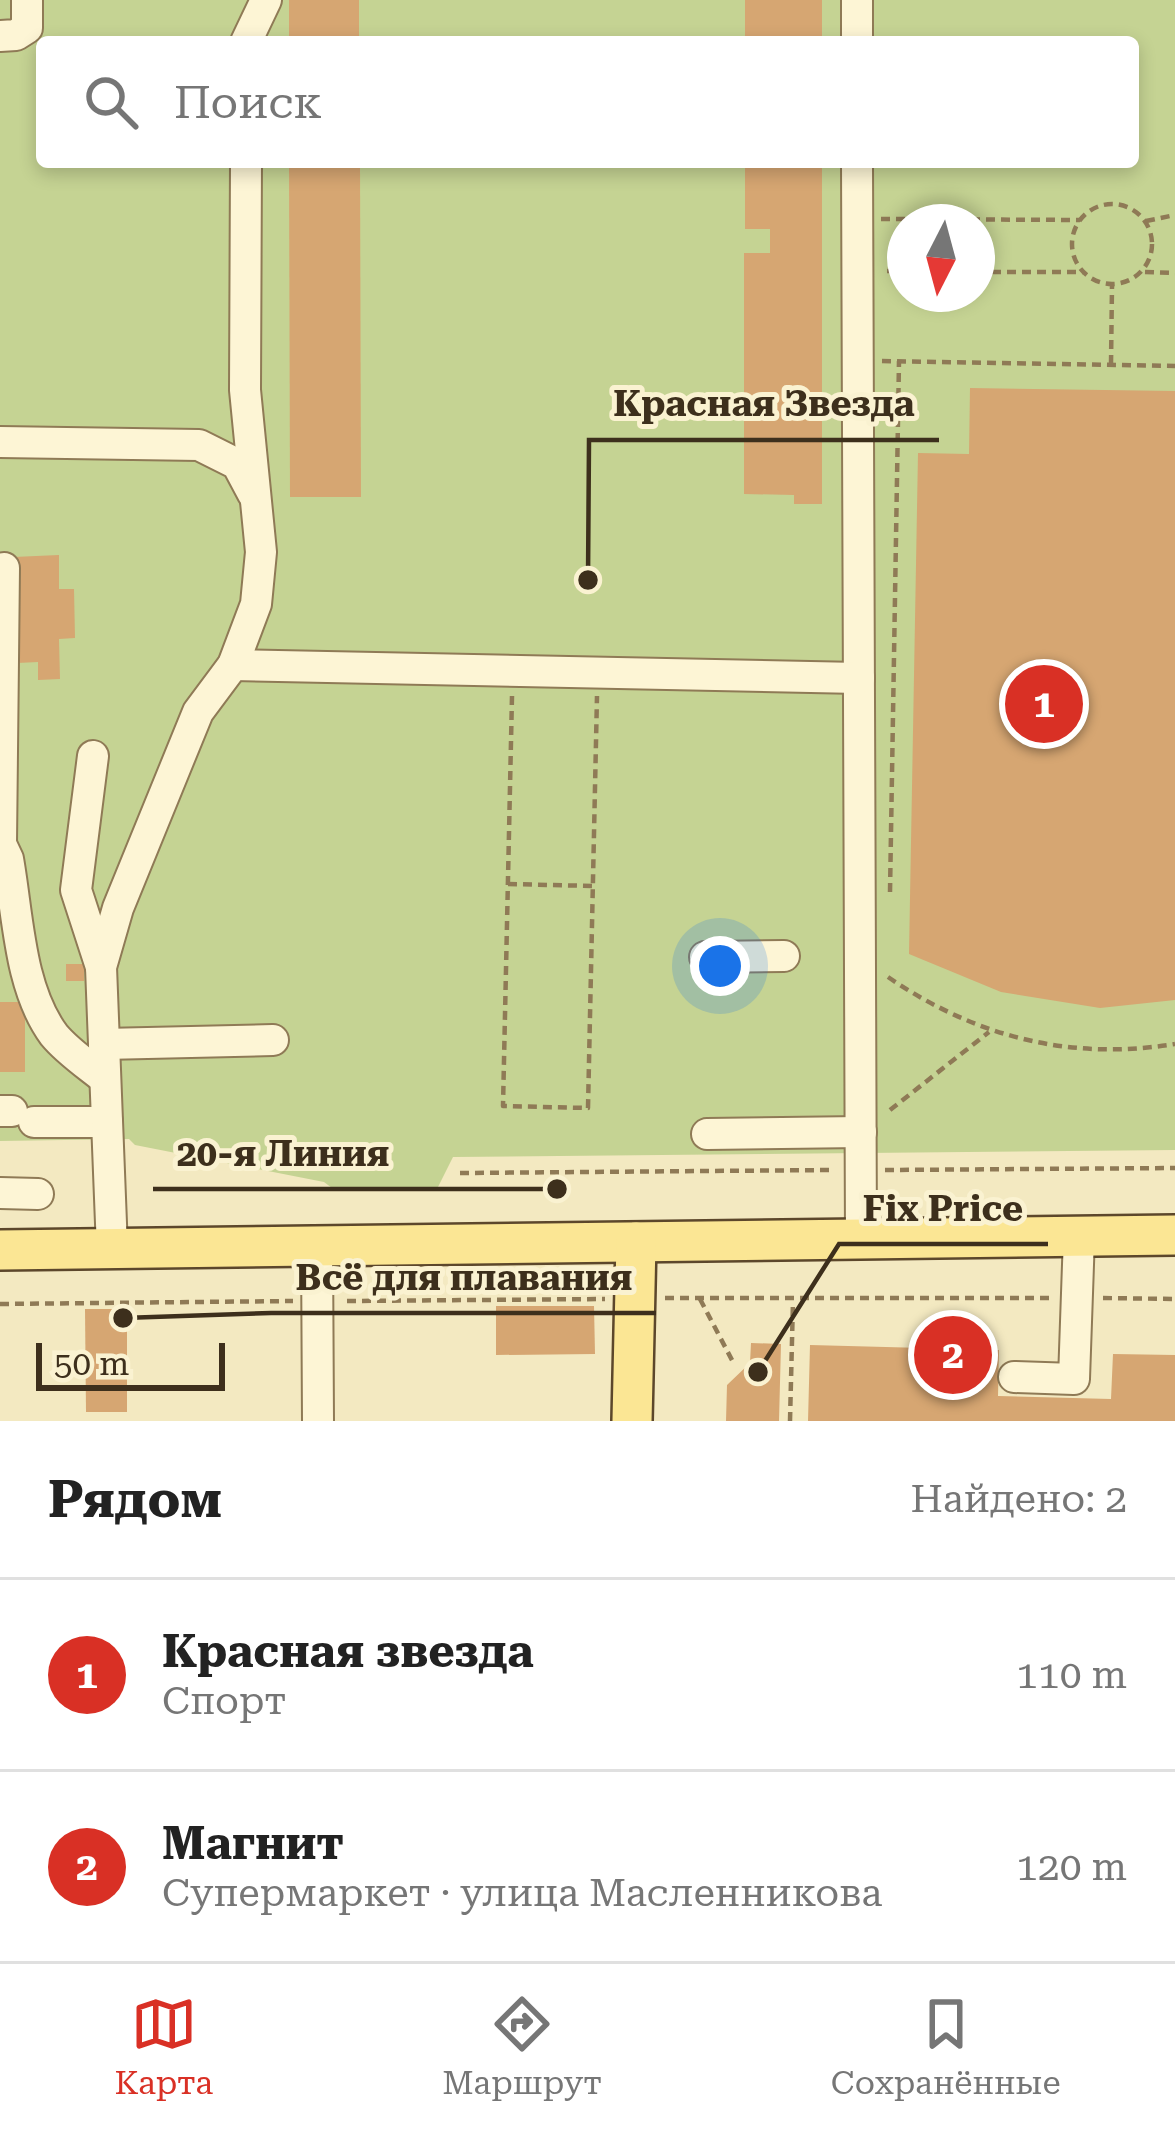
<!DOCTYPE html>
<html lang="ru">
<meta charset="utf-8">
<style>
body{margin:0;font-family:"Roboto Serif",serif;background:#f2f2f2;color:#222}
.compass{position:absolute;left:887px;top:204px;width:108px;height:108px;border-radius:50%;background:#fff;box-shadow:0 6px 18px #0003;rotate:186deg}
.scale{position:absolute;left:36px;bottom:30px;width:189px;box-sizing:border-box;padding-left:12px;border:6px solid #3d2f1c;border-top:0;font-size:33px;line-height:42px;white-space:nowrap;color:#3d2f1c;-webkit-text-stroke:9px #faf2d1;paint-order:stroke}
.you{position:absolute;left:720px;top:966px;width:42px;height:42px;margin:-30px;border:9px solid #fff;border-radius:50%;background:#1a73e8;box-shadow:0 0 0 18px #1a73e833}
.badge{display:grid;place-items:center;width:78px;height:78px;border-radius:50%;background:#d93025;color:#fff;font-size:39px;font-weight:700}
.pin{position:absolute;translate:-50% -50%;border:6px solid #fff;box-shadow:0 3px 12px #0006}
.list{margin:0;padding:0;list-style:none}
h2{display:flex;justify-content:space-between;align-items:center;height:156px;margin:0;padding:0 48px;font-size:51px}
h2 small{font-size:39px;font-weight:400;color:#767676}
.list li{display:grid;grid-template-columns:78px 1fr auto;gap:36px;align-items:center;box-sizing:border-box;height:192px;padding:0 48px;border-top:3px solid #e0e0e0}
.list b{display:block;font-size:45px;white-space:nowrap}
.list p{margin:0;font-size:39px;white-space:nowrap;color:#767676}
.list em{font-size:39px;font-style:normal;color:#767676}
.icon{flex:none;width:66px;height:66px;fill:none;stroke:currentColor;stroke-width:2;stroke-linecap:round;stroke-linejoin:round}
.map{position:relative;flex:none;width:1175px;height:1421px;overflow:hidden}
.search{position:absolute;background:#fff;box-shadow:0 6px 18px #0003;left:36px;right:36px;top:36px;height:132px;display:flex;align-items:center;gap:30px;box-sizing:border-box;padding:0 42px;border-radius:12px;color:#767676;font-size:45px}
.sheet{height:540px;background:#fff}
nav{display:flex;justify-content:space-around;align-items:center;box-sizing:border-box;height:168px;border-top:3px solid #e0e0e0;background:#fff;font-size:33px;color:#767676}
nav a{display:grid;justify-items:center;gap:6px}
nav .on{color:#d93025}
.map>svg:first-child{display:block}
.green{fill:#c5d393;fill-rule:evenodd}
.building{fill:#d6a672}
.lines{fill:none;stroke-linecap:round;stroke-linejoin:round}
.minor-casing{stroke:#8f7a56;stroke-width:34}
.major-casing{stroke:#5c472b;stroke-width:44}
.path{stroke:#8f7a56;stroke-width:4.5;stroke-dasharray:9 6;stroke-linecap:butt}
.minor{stroke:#fdf5d5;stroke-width:30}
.major{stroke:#fbe694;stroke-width:39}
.leader{fill:none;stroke:#3d2f1c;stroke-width:4.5}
.callout-dot{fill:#3d2f1c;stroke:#faf2d1;stroke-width:4.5}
.callout-label{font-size:36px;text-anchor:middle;font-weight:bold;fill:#3d2f1c;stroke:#faf2d1;stroke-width:10;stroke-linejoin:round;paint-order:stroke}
</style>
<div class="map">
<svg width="1175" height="1421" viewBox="0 0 1175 1421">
<rect width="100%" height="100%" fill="#f3e9c1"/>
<path class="green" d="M0,0H1175V1150L453,1157L437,1189L332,1188L324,1182L135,1145L129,1139L0,1141ZM42,42H1133V162H42ZM905,222H977V294H905Z"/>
<g class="building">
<rect x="289" y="0" width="70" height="42"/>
<rect x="745" y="0" width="77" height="42"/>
<path d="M289,162H360L361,497H290Z"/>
<path d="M745,162H822V504H794V495L744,494V253H770V229H745Z"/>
<path d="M970,388L1175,391V1000L1100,1008L1001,992L909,954L918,453L969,454Z"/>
<path d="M59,555V589H74L75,638L59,639L60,679L38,680V662L17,663L14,557Z"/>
<rect x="66" y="964" width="18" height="17"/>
<rect x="0" y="1002" width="25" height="70"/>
<path d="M496,1306H594L595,1354L496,1355Z"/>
<path d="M85,1309H127V1412H86Z"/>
<path d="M751,1343L781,1344L779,1421H726L727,1385L750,1363Z"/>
<path d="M810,1345L999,1350L998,1396L1111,1399L1113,1354L1175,1355V1421H808Z"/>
</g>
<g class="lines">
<g class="minor-casing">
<g id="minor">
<path d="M857,0V42"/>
<path d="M0,36L16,35L27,28V0"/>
<path d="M246,42L266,0"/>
<path d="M857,162L861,1239"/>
<path d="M0,442L199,445L237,464L253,494"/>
<path d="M233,665L859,678"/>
<path d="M93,756L76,890L101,967"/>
<path d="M0,842L8,859C18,915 19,988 54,1035C68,1052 88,1065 105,1079"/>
<path d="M1,844L4,568"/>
<path d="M705,957L784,956"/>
<path d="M104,1044L273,1040"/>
<path d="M0,1111H12"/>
<path d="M34,1122H107"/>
<path d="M707,1134L861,1132"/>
<path d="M0,1193L38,1194"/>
<path d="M317,1246L318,1421"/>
<path d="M112,1249L101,967L118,908L198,712L233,665L256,604L261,552L245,390L246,162"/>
<path d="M1014,1377L1074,1379L1079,1236"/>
</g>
</g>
<g class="major-casing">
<g id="major">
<path d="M0,1250L1175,1235"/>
<path d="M632,1421L636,1242"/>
</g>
</g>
<g class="path">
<circle cx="1112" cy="244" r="40"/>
<path d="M881,219L1080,220"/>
<path d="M1146,221L1175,215"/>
<path d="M887,271H905"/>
<path d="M977,272H1083"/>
<path d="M1145,272L1175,273"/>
<path d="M882,361L1175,366"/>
<path d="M1111,364L1112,286"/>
<path d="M512,696L503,1106L588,1108L597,696"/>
<path d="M508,884L593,886"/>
<path d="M890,892L899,361"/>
<path d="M888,977C976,1037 1070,1061 1175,1044"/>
<path d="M890,1110L989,1032"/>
<path d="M885,1170L1175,1168"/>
<path d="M460,1173L832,1170"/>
<path d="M665,1298H1049"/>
<path d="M1103,1298L1175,1299"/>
<path d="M700,1299L733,1362"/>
<path d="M347,1301L605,1299"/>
<path d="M0,1304L293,1301"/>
<path d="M790,1421L793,1301"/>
</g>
<use href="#minor" class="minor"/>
<use href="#major" class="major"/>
</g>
<path class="leader" d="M588 580L589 440H939M557 1189L413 1189H153M758 1372L839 1244H1048M123 1318L271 1313H656"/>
<g class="callout-dot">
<circle cx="588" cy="580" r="12"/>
<circle cx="557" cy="1189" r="12"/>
<circle cx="758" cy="1372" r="12"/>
<circle cx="123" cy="1318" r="12"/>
</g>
<g class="callout-label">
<text x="764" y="416">Красная Звезда</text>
<text x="283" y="1166">20-я Линия</text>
<text x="943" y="1221">Fix Price</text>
<text x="464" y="1290">Всё для плавания</text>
</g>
</svg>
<svg class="compass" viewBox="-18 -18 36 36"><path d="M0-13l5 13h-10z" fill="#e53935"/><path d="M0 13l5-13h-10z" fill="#767676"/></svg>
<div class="scale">50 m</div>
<div class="you"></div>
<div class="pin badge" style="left:1044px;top:704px">1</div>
<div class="pin badge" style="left:953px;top:1355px">2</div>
<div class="search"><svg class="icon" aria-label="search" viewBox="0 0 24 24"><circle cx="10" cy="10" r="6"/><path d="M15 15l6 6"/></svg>Поиск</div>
</div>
<section class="sheet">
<h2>Рядом<small>Найдено: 2</small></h2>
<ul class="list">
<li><span class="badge">1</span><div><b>Красная звезда</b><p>Спорт</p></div><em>110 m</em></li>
<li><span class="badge">2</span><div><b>Магнит</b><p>Супермаркет · улица Масленникова</p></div><em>120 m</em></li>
</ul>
</section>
<nav>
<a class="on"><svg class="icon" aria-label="map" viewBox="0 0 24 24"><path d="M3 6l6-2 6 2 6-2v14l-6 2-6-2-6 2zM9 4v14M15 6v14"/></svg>Карта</a>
<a><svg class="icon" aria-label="directions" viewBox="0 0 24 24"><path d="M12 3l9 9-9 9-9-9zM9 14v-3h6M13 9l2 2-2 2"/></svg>Маршрут</a>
<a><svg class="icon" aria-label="saved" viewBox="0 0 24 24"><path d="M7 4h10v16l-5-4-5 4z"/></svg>Сохранённые</a>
</nav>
